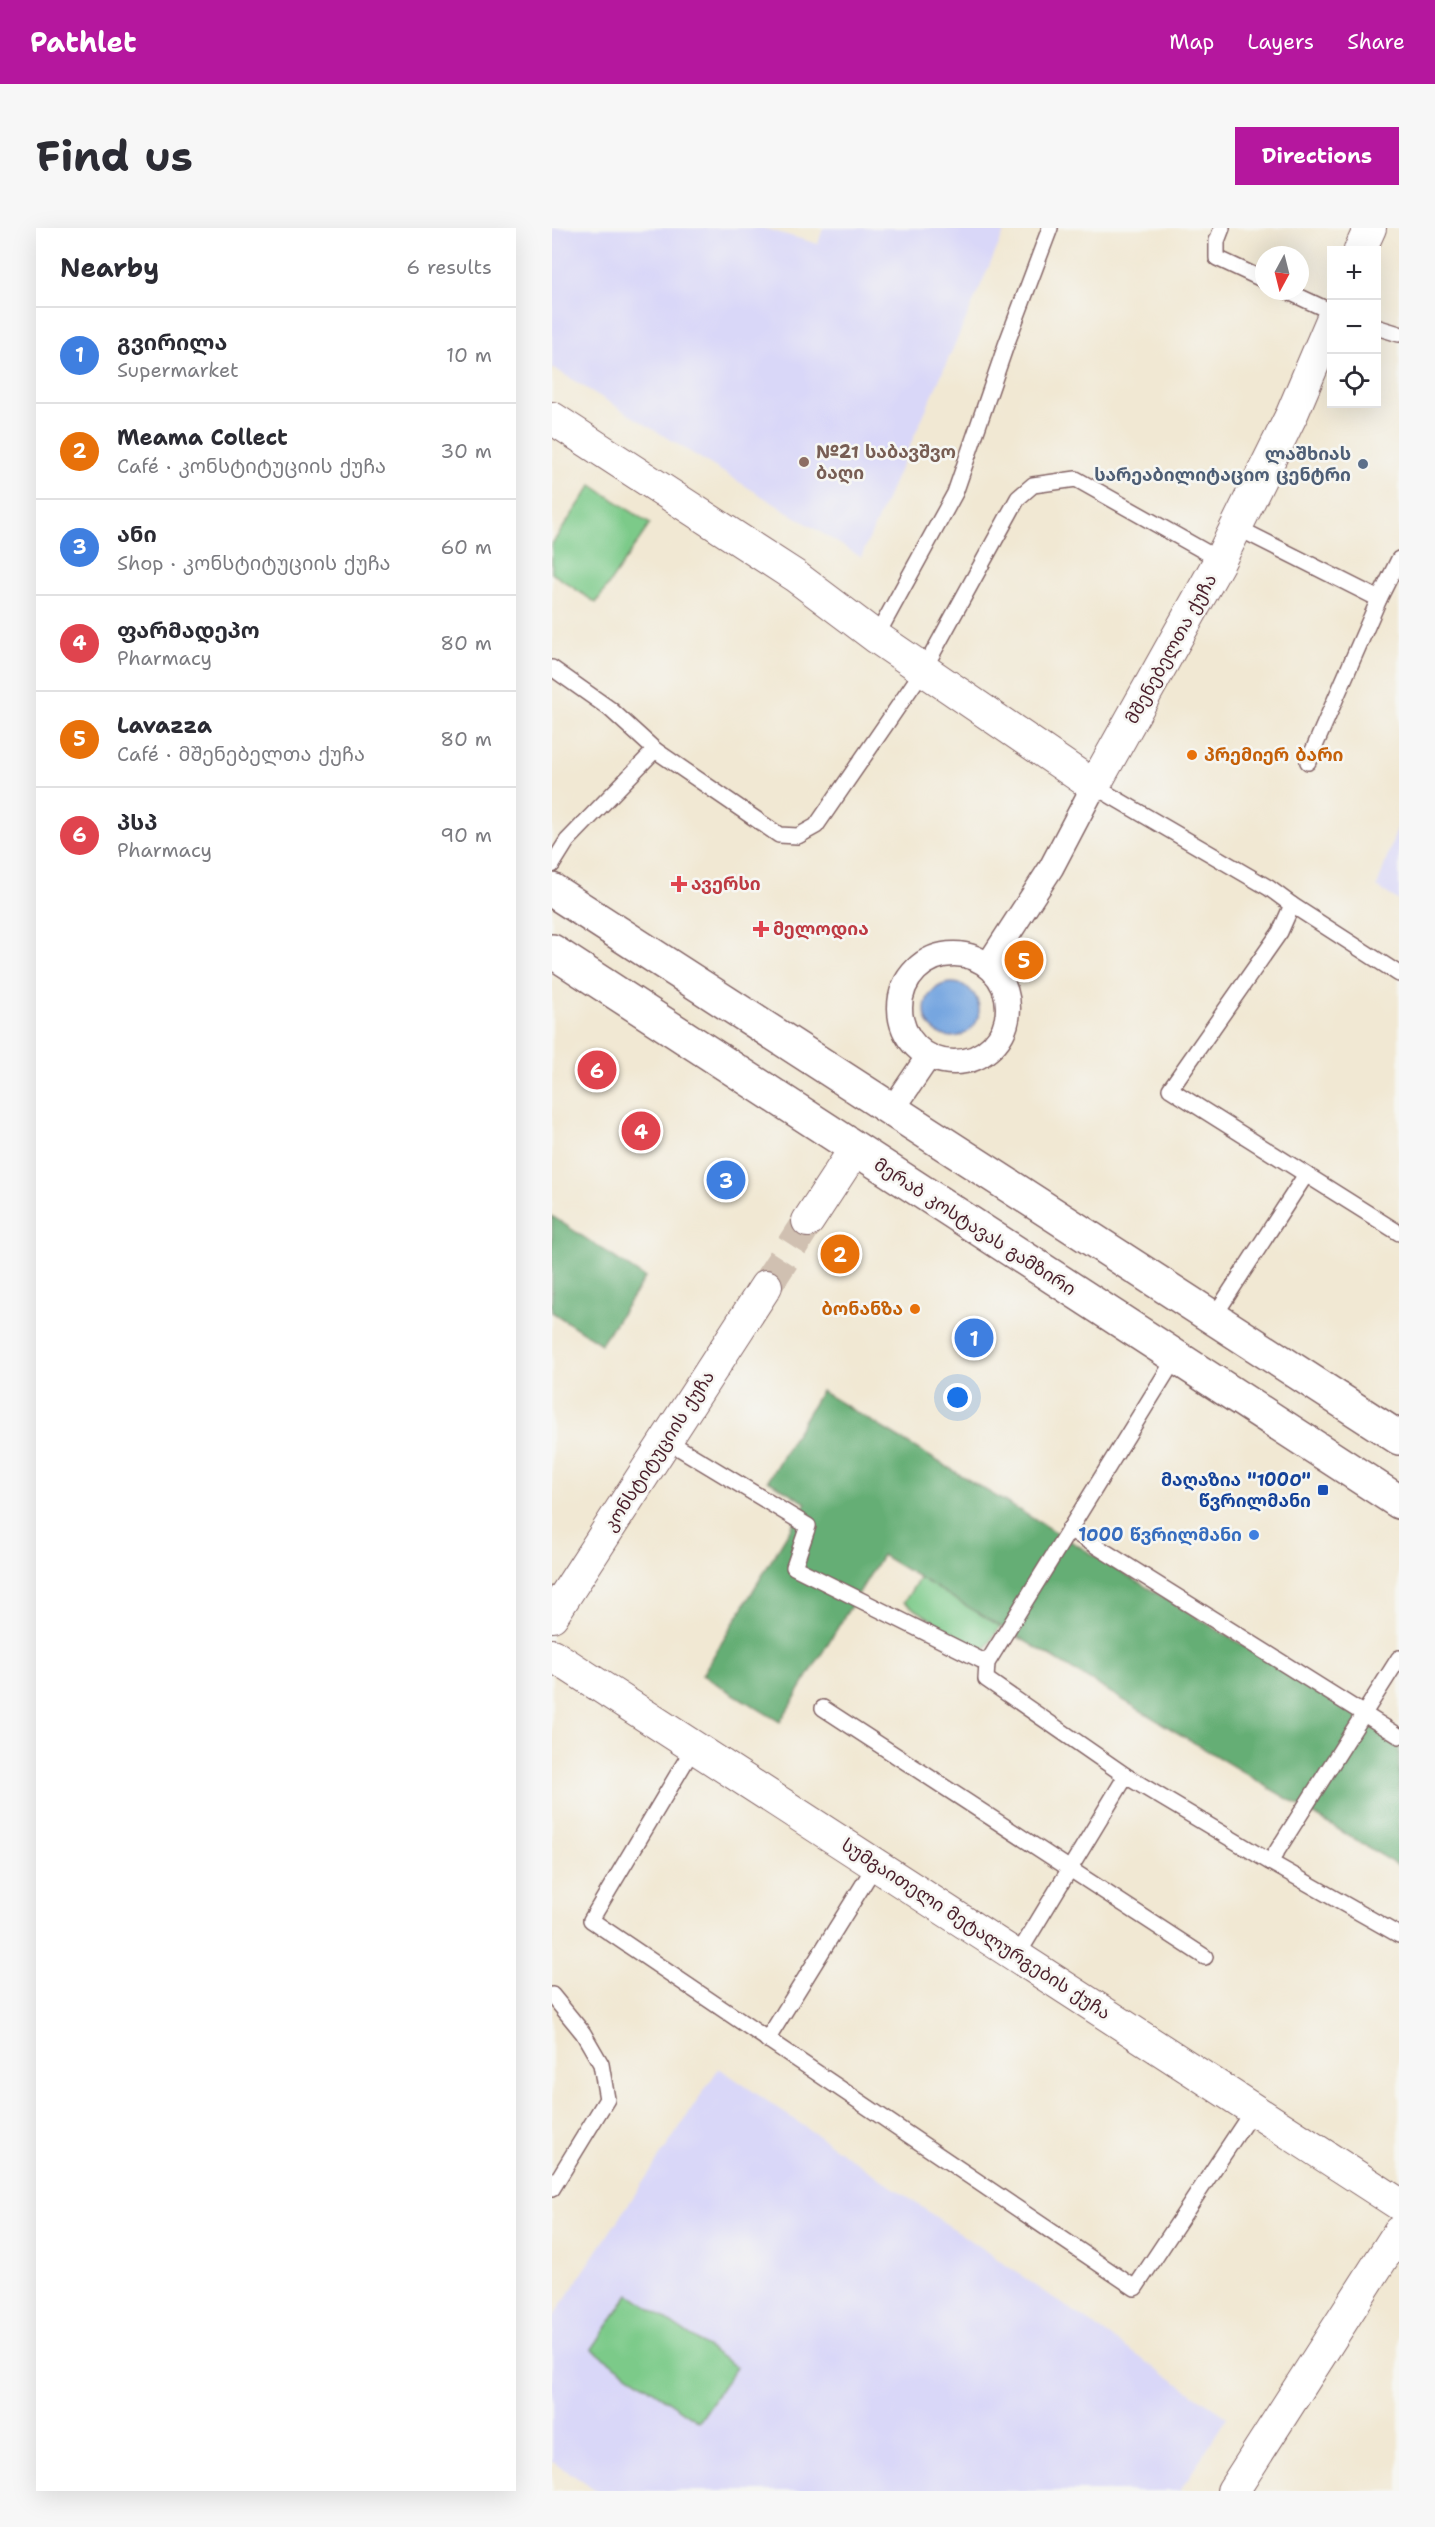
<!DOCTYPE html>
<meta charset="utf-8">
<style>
body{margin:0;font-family:"Shantell Sans","Noto Sans Georgian",sans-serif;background:#f7f7f7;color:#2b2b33}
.controls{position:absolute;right:18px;top:18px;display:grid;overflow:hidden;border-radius:0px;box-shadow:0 6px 24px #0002}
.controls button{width:54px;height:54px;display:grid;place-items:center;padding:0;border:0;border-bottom:2px solid #e1e1e2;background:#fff;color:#2b2b33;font:30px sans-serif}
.compass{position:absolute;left:703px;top:18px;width:54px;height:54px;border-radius:50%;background:#fff;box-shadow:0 6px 24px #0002;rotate:187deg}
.you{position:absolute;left:406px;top:1170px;width:21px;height:21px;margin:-15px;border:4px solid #fff;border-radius:50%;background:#1a73e8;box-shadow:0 0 0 9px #1a73e833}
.badge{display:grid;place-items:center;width:39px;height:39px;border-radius:50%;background:#b5179e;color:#fff;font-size:20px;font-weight:700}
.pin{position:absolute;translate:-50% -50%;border:3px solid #fff;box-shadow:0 2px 6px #0006}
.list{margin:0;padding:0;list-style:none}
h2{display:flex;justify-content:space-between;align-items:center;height:78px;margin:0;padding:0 24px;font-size:26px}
h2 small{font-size:20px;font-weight:400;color:#7c7c81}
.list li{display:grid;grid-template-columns:39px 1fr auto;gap:18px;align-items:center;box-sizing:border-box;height:96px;padding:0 24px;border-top:2px solid #e1e1e2}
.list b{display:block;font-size:22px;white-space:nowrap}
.list p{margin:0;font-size:20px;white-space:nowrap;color:#7c7c81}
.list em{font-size:20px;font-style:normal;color:#7c7c81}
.icon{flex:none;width:33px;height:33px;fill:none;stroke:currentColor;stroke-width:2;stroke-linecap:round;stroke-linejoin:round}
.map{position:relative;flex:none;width:847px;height:2263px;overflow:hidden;border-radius:0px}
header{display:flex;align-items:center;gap:36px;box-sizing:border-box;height:84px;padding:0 30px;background:#b5179e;color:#fff}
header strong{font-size:28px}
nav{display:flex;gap:33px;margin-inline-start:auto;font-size:21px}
.intro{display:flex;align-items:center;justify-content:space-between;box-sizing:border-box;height:144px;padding:0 36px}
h1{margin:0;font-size:42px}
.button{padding:15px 27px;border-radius:0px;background:#b5179e;color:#fff;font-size:21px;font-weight:700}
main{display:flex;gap:36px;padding:0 36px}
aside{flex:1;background:#fff;border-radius:0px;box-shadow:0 6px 24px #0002}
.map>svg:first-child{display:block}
.built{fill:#d9d7f8}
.green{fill:#7cca89;stroke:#63745a;stroke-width:1.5}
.forest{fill:#65ae75;stroke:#586650;stroke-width:1.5}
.water{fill:#76a6e0;stroke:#606286;stroke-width:1.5}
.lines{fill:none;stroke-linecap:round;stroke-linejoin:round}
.minor-tunnel{stroke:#d0c0b1;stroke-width:32;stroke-dasharray:32 16;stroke-linecap:butt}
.service-casing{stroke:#846566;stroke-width:18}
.pedestrian-casing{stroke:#846566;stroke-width:27}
.minor-casing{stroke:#846566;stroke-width:34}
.tertiary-casing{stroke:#846566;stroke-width:36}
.service{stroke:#fff;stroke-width:15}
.pedestrian{stroke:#fff;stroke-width:24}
.minor{stroke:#fff;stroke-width:32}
.tertiary{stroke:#fff;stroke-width:33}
.education-dot{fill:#8d6e63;stroke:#f6f6f2;stroke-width:2}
.service-dot{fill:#5c6f8a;stroke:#f6f6f2;stroke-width:2}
.food-dot{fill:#e8710a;stroke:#f6f6f2;stroke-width:2}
.health-dot{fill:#e0444e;stroke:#f6f6f2;stroke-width:2}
.transit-dot{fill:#1a4fb4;stroke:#f6f6f2;stroke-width:2}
.shop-dot{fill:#3f7fe0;stroke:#f6f6f2;stroke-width:2}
.labels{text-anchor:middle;stroke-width:5;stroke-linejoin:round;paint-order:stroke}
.education-label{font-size:18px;font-weight:bold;fill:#785e54;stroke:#f6f6f2;text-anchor:start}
.service-label{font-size:18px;font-weight:bold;fill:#4e5e75;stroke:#f6f6f2;text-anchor:end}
.street-label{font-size:18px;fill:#4a1f2b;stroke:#f6f6f2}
.food-label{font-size:18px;font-weight:bold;fill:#c56008;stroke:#f6f6f2;text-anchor:start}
.health-label{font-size:18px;font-weight:bold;fill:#be3a42;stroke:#f6f6f2;text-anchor:start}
.transit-label{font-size:18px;font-weight:bold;fill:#164399;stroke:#f6f6f2;text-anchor:end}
.shop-label{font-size:18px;font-weight:bold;fill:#366cbe;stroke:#f6f6f2;text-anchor:end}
</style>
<header>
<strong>Pathlet</strong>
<nav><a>Map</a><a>Layers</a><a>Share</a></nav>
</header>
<div class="intro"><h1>Find us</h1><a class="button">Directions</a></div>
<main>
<aside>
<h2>Nearby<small>6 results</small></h2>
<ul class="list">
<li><span class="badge" style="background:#3f7fe0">1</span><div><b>გვირილა</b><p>Supermarket</p></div><em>10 m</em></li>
<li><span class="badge" style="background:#e8710a">2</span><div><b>Meama Collect</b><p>Café · კონსტიტუციის ქუჩა</p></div><em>30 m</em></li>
<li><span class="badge" style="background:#3f7fe0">3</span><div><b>ანი</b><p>Shop · კონსტიტუციის ქუჩა</p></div><em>60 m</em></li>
<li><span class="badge" style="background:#e0444e">4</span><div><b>ფარმადეპო</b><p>Pharmacy</p></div><em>80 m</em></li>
<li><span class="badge" style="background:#e8710a">5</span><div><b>Lavazza</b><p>Café · მშენებელთა ქუჩა</p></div><em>80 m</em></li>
<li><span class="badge" style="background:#e0444e">6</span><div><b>პსპ</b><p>Pharmacy</p></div><em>90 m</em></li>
</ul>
</aside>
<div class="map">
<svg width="847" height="2263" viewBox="0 0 847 2263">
<rect width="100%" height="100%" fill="#f6f6f2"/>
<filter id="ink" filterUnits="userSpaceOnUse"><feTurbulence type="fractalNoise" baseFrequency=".0167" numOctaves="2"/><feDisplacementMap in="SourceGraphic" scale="12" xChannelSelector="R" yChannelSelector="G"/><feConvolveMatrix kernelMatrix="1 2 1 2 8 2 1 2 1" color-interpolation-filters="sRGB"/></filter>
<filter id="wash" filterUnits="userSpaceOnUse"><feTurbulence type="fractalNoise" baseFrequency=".008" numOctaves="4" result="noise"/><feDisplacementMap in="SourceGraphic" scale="24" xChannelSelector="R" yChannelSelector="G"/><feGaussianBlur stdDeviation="1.35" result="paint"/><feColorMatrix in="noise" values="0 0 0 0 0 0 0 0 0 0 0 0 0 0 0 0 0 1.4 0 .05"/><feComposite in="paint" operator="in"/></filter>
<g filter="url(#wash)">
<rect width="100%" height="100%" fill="#f1e8d3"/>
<g class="built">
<path d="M0,0H211L266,16L271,0H454L309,329L0,139Z"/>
<path d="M847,595V673L825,659Z"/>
<path d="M167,1840L675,2189L628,2263H45L0,2233V2091Z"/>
</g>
<g class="green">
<path d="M40,257L98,296L44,375L0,345V316Z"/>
<path d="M419,1269L499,1320L431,1425L352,1374Z"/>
<path d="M77,2066L184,2139L147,2194L40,2121Z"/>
</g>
<g class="forest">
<path d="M0,988L93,1050L49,1116L0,1084Z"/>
<path d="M269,1163L847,1511V1638L330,1327L228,1494L150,1447L254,1275L216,1252Z"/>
</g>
<circle class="water" cx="400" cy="782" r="27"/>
</g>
<g filter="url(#ink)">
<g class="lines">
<path class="minor-tunnel" d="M214,1058L256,993"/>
<g class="service-casing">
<g id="service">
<path d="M670,0L665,13V30L712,52"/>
<path d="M735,63L780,84"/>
<path d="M824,99L847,106"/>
<path d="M684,299L827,371"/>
<path d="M324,409L403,265L454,117L498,0"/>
<path d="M0,440L58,481L103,522"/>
<path d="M756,534L827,371L847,331"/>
<path d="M542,558L717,660L740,677L728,704L618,861L847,1005"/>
<path d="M0,637L15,613L103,522L227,607L246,608L264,598L372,441L466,270L481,257L524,251L668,332"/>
<path d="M740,677L847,746"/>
<path d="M661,1090L753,948"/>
<path d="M624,1129L435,1435L434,1451L574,1548L718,1634L847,1707"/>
<path d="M114,1212L256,1298L242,1339L435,1435"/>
<path d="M517,1301L847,1508"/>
<path d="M271,1480L653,1729"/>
<path d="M142,1519L39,1692L583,2060L701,1882"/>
<path d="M718,1634L847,1430"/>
<path d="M465,1728L574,1548"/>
<path d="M0,1767L31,1805L49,1836L55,1871L0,1961"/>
<path d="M215,1812L324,1636"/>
</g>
</g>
<g class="pedestrian-casing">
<g id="pedestrian">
<circle cx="402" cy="780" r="54"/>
<path d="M436,737L499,640L542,558"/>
<path d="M340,882L376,829"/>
</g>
</g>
<g class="minor-casing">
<g id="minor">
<path d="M808,22L818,0"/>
<path d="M0,190L243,348L324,409L542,558L668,332L740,186L780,92"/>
<path d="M256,993L303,921"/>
<path d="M0,1388L214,1058"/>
<path d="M0,1427L847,1976"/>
<path d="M681,2263L847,2004"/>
</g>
</g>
<g class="tertiary-casing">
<g id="tertiary">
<path d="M0,662L847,1210"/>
<path d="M0,723L847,1274"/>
</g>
</g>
<use href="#service" class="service"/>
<use href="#pedestrian" class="pedestrian"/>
<use href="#minor" class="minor"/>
<use href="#tertiary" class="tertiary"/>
</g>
</g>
<circle class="education-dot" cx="252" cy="234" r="6"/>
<circle class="service-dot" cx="811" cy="236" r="6"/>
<g class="food-dot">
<circle cx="640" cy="527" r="6"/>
<circle cx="363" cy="1081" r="6"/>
</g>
<g class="health-dot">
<path d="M124 647h6v6h6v6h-6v6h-6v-6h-6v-6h6z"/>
<path d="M206 692h6v6h6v6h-6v6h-6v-6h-6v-6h6z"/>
</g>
<rect class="transit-dot" x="765" y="1256" width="12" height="12" rx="3"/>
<circle class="shop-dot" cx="702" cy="1307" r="6"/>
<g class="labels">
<g class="education-label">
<text x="264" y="230">№21 საბავშვო<tspan x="264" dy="21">ბაღი</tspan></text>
</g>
<g class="service-label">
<text x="799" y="232">ლაშხიას<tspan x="799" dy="21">სარეაბილიტაციო ცენტრი</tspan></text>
</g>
<g class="street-label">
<text transform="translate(619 421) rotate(-61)" y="6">მშენებელთა ქუჩა</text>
<text transform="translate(423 999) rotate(33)" y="6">მერაბ კოსტავას გამზირი</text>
<text transform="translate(107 1223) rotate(-57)" y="6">კონსტიტუციის ქუჩა</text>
<text transform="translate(424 1701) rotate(33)" y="6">სუმგაითელი მეტალურგების ქუჩა</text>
</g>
<g class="food-label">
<text x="652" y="533">პრემიერ ბარი</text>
<text x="351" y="1087" text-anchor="end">ბონანზა</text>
</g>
<g class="health-label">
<text x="139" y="662">ავერსი</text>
<text x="221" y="707">მელოდია</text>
</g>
<g class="transit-label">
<text x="759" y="1258">მაღაზია "1000"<tspan x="759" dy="21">წვრილმანი</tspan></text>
</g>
<g class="shop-label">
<text x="690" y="1313">1000 წვრილმანი</text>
</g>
</g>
</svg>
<div class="controls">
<button>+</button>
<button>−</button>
<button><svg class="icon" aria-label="locate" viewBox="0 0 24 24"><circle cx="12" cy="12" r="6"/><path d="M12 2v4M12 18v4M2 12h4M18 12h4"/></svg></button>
</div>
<svg class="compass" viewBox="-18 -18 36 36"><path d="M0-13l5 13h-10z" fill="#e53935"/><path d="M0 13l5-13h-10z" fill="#7c7c81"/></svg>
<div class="you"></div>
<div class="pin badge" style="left:422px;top:1110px;background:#3f7fe0">1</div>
<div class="pin badge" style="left:288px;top:1026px;background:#e8710a">2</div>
<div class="pin badge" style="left:174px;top:952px;background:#3f7fe0">3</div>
<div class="pin badge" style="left:89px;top:903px;background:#e0444e">4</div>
<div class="pin badge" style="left:472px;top:732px;background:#e8710a">5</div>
<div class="pin badge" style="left:45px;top:842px;background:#e0444e">6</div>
</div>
</main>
